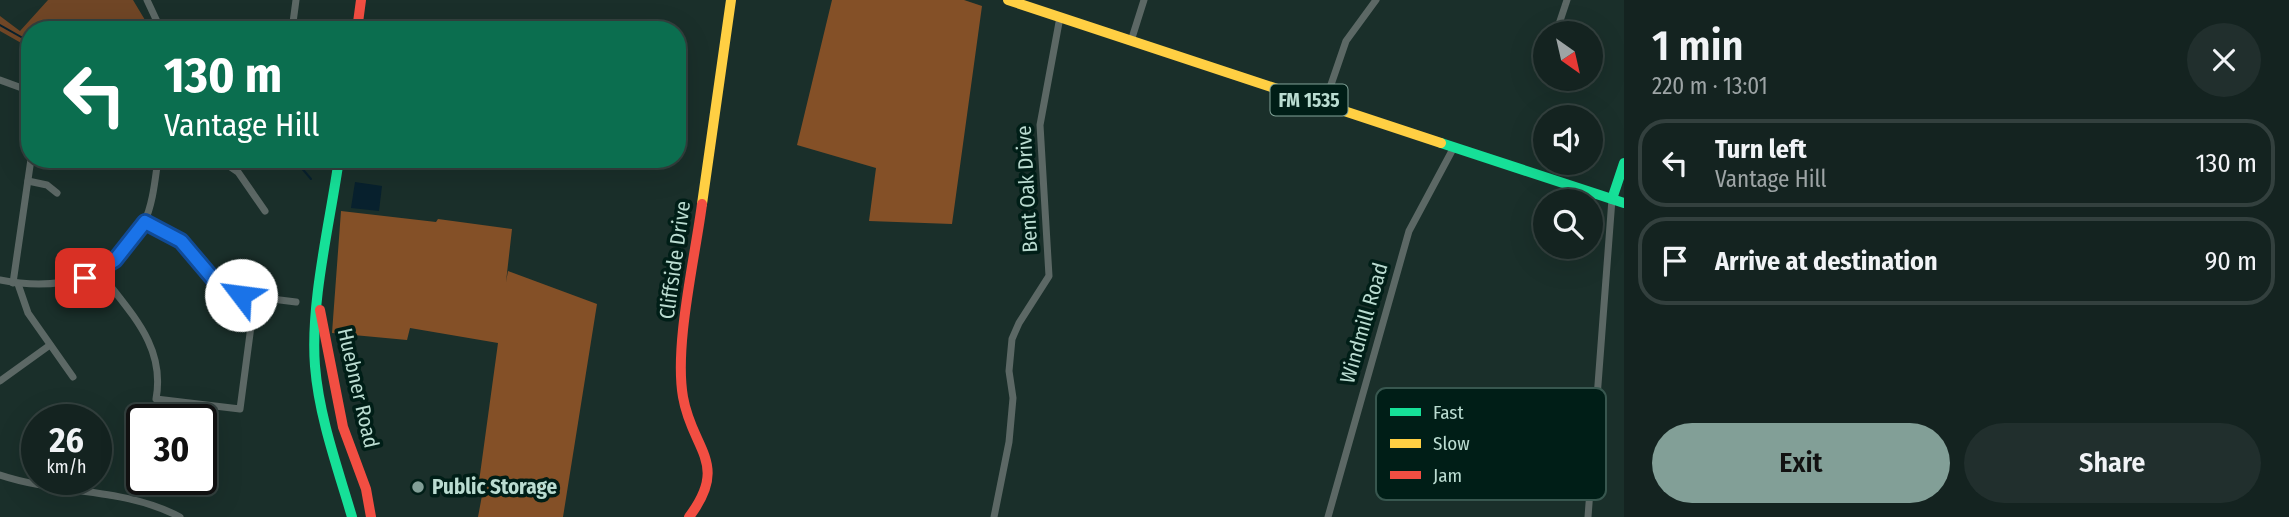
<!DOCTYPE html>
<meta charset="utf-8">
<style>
:root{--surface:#142320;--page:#212f2d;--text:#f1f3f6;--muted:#9da4a5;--line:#33403e;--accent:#829f97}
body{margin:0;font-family:"Fira Sans Condensed",sans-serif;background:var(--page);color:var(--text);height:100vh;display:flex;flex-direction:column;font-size:26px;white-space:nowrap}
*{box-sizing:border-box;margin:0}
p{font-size:23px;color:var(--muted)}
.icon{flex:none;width:38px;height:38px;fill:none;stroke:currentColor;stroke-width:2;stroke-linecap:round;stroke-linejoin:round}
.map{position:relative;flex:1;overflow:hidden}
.side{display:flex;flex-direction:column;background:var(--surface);width:665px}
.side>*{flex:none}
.banner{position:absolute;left:21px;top:21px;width:665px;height:147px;border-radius:28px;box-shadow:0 7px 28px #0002,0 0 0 2px var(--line);background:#0b6e4f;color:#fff;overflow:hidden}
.needle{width:46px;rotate:146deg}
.fabs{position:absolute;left:1533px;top:21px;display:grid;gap:14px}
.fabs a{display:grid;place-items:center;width:70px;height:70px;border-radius:50%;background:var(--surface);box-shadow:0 7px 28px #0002,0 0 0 2px var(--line);font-size:35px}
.speed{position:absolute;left:21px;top:404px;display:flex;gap:14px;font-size:35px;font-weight:700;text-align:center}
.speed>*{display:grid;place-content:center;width:91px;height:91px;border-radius:50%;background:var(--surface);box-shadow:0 7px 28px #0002,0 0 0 2px var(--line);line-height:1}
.speed small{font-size:18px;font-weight:400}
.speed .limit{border:4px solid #111;border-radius:10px;background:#fff;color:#111}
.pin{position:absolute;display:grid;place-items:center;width:60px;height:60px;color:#fff;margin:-30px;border-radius:14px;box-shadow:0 4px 10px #0006}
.me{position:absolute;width:77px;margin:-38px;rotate:300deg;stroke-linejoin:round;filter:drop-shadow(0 0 5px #0008)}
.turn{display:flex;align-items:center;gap:24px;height:147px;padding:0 28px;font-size:32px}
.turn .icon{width:91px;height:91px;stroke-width:2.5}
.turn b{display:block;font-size:49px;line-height:60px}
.round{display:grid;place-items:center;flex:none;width:74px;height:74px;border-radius:37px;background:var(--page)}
.summary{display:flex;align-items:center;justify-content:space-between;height:119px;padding:0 28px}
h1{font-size:42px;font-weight:600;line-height:52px}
.cta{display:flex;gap:14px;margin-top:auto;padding:14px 28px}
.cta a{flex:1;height:80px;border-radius:42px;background:var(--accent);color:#111;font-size:28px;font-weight:600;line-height:80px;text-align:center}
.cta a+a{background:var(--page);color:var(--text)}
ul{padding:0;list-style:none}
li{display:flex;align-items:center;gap:21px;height:88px;margin:0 14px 10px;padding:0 14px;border:4px solid var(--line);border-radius:28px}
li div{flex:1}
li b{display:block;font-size:26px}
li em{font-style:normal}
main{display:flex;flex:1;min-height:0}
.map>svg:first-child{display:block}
.green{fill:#704626}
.forest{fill:#845027}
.water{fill:#08212e}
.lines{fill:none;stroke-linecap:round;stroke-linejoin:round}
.stream{stroke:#08212e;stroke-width:2}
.street{stroke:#5c6865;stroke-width:7}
.fast{stroke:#16e098;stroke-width:10}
.slow{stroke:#ffcf43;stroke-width:10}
.jam{stroke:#f24e42;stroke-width:10}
.route-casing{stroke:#114b97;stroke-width:18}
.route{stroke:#1a73e8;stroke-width:12}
.poi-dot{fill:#829f97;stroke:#001e17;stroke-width:2.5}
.labels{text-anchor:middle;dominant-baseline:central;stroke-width:7;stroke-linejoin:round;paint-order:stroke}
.shield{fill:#001e17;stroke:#82a399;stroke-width:2}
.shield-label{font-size:19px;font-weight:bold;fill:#badcd1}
.street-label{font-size:21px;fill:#badcd1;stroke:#001e17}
.poi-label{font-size:21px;font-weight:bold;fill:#badcd1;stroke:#001e17;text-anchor:start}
.key{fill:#001e17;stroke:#38574f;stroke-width:2}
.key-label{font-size:19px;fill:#badcd1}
</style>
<main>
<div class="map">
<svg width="1624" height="517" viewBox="0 0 1624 517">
<rect width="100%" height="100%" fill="#1a2f2a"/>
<path class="green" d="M48,0H133L151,30H30V48L0,31V16L20,31Z"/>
<g class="forest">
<path d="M832,0H964L982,6L952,224L869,221L876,168L797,145Z"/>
<path d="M341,211L436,222L438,219L512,229L506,282L508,271L597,304L563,517H478L483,490L478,489L498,343L410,328L407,340L332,333Z"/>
</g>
<g class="water">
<path d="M355,182L382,186L379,211L351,208Z"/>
<path d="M368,417L377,443L368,447L358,420Z"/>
</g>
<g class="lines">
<g class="stream">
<path d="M0,25L30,42"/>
<path d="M294,159L311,179"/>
</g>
<g class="street">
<path d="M147,0L161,30"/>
<path d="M292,30L296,0"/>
<path d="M1556,33L1567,0"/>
<path d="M1131,41L1144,0"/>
<path d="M1545,67V65"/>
<path d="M0,80L30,91"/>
<path d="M1324,105L1346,41L1376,0"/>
<path d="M219,159L238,172L265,211"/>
<path d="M28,181L47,185L57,193"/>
<path d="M145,222L181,241L224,288L241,295L296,302"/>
<path d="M99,271C129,312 166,345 156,399L240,409L255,296"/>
<path d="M0,280C56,291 117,281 144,223C153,204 155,180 158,159"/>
<path d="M13,283L31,159"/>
<path d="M18,284L28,313L73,377"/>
<path d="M0,381L50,345"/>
<path d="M0,475C60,495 123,487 180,517"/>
<path d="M994,517L1009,442L1013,398L1009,371L1012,339L1019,323L1049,276L1040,125L1060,17"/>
<path d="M1328,517L1409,231L1454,147"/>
<path d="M1588,517L1612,199"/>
</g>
<g class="fast">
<path d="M1441,143L1624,203"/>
<path d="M339,159C330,223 310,303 315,366C319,417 338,469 352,517"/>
<path d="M1612,199L1624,163"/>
</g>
<g class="slow">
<path d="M1008,0L1441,143"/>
<path d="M702,204L731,0"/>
</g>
<g class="jam">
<path d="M357,30L361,0"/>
<path d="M320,310L343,427L366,489L371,517"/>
<path d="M689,517C730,463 692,450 683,397C674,346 695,258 702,204"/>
</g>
</g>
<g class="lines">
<defs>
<path id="route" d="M85,278L115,260L145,222L181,241L214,280L241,295"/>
</defs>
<use href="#route" class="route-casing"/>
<use href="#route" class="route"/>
</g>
<circle class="poi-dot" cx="418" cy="487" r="7"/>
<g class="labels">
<rect class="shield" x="1270.5" y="84.5" width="77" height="31" rx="5"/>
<g class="shield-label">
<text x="1309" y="100">FM 1535</text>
</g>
<g class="street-label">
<text transform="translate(1027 189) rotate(-93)">Bent Oak Drive</text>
<text transform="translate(675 260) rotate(-82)">Cliffside Drive</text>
<text transform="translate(1364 323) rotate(-74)">Windmill Road</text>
<text transform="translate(358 388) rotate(77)">Huebner Road</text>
</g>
<g class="poi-label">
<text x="432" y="487">Public Storage</text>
</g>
</g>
<rect x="1376" y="388" width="230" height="112" rx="10" class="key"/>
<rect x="1390" y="408" width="31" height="8" fill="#16e098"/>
<rect x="1390" y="439" width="31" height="9" fill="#ffcf43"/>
<rect x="1390" y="471" width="31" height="8" fill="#f24e42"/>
<g class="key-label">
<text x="1433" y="419">Fast</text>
<text x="1433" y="450">Slow</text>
<text x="1433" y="482">Jam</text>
</g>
</svg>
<div class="fabs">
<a><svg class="needle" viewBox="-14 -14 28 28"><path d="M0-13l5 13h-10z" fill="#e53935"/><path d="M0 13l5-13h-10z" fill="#9da4a5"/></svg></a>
<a><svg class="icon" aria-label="sound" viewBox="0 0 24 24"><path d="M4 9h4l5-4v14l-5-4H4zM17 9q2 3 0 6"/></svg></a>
<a><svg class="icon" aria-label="search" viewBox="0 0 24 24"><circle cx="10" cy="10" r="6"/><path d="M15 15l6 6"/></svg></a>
</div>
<div class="speed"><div>26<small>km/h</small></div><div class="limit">30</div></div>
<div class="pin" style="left:85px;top:278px;background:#d93025"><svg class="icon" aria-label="arrive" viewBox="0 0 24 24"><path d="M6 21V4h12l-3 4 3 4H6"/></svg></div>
<svg class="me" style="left:241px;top:295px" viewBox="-20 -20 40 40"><circle r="19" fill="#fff"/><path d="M0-13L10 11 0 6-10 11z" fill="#1a73e8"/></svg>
<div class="banner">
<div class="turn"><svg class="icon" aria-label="left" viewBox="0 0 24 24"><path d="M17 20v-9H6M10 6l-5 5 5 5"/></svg><div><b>130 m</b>Vantage Hill</div></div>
</div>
</div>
<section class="side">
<div class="summary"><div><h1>1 min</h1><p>220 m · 13:01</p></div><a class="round"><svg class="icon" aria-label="close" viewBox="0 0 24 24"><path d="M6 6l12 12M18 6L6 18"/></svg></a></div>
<ul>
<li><svg class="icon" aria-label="left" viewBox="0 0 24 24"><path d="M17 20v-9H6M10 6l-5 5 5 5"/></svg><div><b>Turn left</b><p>Vantage Hill</p></div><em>130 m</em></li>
<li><svg class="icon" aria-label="arrive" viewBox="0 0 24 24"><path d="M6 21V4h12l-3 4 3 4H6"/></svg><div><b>Arrive at destination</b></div><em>90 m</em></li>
</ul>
<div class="cta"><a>Exit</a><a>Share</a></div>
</section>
</main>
